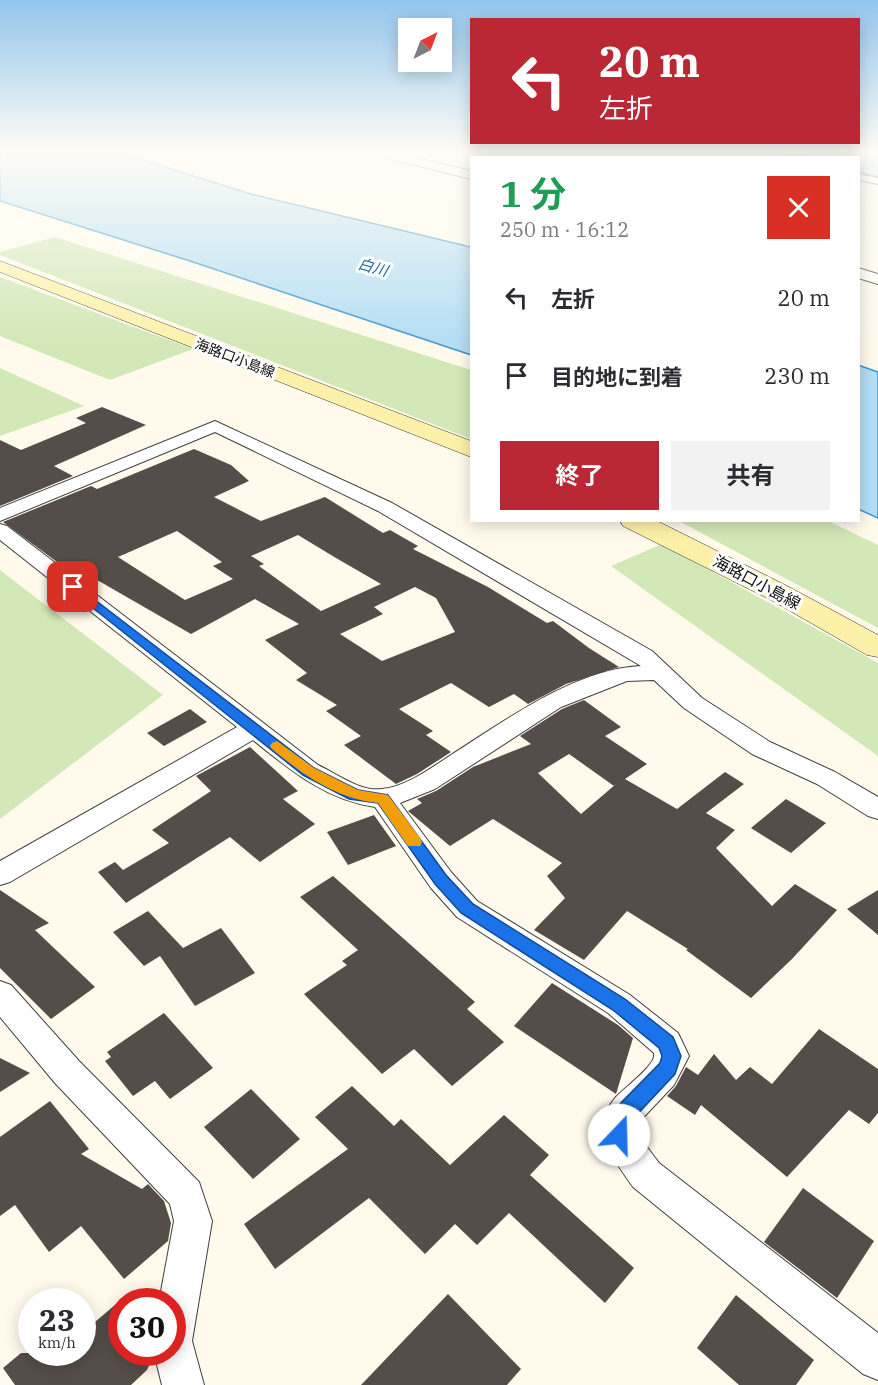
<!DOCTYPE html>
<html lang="ja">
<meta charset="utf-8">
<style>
:root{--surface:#fff;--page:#f2f2f3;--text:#2b2b33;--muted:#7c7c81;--accent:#b92834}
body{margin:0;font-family:"IBM Plex Serif","Noto Sans JP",serif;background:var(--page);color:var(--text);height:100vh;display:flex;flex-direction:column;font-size:22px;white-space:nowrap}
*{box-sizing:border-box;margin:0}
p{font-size:20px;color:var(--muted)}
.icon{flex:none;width:33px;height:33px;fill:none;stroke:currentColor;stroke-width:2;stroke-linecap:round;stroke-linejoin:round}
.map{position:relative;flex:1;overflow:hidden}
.drawer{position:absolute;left:470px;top:156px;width:390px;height:366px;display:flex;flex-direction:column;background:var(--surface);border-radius:0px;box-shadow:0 3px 15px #0003}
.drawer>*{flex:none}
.banner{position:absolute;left:470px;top:18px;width:390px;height:126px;border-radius:0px;box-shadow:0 3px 15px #0003;background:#b92834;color:#fff;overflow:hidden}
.needle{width:39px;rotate:42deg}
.controls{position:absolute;left:398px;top:18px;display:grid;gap:12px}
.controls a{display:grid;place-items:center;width:54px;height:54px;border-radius:0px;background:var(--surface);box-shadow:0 3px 15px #0003;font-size:30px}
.speed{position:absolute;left:18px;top:1288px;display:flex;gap:12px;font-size:30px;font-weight:700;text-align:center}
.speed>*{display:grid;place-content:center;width:78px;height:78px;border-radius:50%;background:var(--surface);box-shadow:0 3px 15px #0003;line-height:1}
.speed small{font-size:15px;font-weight:400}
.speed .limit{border:9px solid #d22;background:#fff;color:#111}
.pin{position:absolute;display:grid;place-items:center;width:51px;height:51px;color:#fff;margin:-26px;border-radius:12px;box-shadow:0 3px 9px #0006}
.me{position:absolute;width:66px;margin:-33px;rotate:21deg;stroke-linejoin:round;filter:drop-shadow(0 0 4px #0008)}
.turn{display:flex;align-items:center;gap:21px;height:126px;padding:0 30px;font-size:27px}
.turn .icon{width:78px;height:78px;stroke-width:2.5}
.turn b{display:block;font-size:42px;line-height:51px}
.round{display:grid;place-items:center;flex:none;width:63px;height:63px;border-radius:0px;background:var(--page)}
.overview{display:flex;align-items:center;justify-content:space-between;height:102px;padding:0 30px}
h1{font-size:36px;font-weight:700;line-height:45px;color:#1e9e55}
.cta{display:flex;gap:12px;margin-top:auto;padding:12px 30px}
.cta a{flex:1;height:69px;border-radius:0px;background:var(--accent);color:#fff;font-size:24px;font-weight:700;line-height:69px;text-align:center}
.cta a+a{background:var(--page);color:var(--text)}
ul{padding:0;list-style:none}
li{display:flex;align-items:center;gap:18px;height:78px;padding:0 30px}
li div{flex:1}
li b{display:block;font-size:22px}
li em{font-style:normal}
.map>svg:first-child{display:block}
.green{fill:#d2e8b7}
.water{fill:#b3def4;stroke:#3b96ca;stroke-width:1.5}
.building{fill:#554d49;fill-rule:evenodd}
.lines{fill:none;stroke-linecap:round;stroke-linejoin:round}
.minor-casing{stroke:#3f3f3f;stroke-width:2}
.tertiary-casing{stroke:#3f3f3f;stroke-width:2}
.secondary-casing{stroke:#2e2e2e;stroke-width:1}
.minor{fill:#fff;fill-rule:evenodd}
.tertiary{fill:#fff;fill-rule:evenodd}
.secondary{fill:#fdf1a9;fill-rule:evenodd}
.route{fill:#1a73e8;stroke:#114b97;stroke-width:1.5}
.slow{fill:#f59e0b}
.labels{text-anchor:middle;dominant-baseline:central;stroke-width:6;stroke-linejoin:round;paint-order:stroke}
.far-street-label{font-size:14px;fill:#0c0c0c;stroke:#fff}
.far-water-label{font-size:15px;font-style:italic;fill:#19679b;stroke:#fff}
.street-label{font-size:16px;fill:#0c0c0c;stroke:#fff}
</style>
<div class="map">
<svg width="878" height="1385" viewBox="0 0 878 1385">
<rect width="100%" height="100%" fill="#fffaec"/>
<g class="green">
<path d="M55,237L471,370V439L0,255V252Z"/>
<path d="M0,277L193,349L110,380L0,336Z"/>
<path d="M0,368L84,406L0,436Z"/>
<path d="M679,521H828L878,545V628Z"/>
<path d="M662,544L878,663V756L611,566Z"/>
<path d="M0,570L163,695L0,819Z"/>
</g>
<g class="water">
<path d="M0,151H114L251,194L471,247V355L190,261L0,201Z"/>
<path d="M782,151H878V177L858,172V158L804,157Z"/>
<path d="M858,365L878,372V518L858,509Z"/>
</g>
<g class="building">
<path d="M102,407L146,425L54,466L73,476L0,506V440L21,450L86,423L76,418Z"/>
<path d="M194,449L231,465L249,481L214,497L261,521L325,497L383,533L390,530L418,546L413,549L488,587L547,623L553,621L589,648L619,667L566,684L528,704L514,694L489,707L451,683L399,709L433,731L426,735L451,752L417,774L396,784L344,745L361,736L326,711L337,705L296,680L307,673L265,640L299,624L255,599L191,634L85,573L78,577L72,573L3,522L91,486L97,489ZM177,531L222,562L213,566L233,579L185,600L118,557ZM298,535L336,558L381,584L321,611L259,566L264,564L251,556ZM415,587L436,598L455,632L382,661L340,634L383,614L374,607Z"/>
<path d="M584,700L621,727L605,736L647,764L625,779L677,809L725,772L744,784L706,813L735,830L716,848L772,906L795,884L837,910L792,959L751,998L686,950L688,949L627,911L584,960L534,930L565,898L547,876L562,863L493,819L450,846L408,811L422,803L417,799L436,791L473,767L531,744L520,736L562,709ZM569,754L614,786L616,784L581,814L538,773Z"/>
<path d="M190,709L207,722L164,746L147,733Z"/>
<path d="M250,747L298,791L283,799L315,824L260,862L230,837L126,903L98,872L115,862L123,870L169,843L152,830L211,791L196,776Z"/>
<path d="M786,799L826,823L791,853L751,828Z"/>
<path d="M374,815L396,846L348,865L327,832Z"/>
<path d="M333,876L475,1002L467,1009L504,1042L452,1086L414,1049L382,1074L304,994L347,965L342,961L358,950L300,897Z"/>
<path d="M0,890L49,923L35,930L95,987L51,1019L0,968Z"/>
<path d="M878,890V935L847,909Z"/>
<path d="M148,911L183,948L221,928L255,973L195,1006L160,956L144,966L113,932Z"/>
<path d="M552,983L618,1025L633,1038L616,1094L514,1026Z"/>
<path d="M164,1013L213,1068L170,1099L155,1081L133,1096L105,1061L111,1057L107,1052Z"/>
<path d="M819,1029L878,1069V1113L869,1124L849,1110L787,1177L701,1105L695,1115L667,1096L676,1086L686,1067L698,1075L714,1054L736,1080L750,1067L772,1084Z"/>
<path d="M0,1058L30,1073L0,1092Z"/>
<path d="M352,1086L394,1126L401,1119L450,1165L504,1115L549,1155L530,1175L634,1268L605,1303L509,1213L477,1245L455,1224L425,1254L369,1198L275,1269L244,1224L348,1149L315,1117Z"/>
<path d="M251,1089L300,1139L253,1179L204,1127Z"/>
<path d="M50,1101L89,1149L81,1154L142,1189L148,1184L164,1201L171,1223L168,1241L124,1279L81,1226L49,1252L15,1205L0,1216V1137Z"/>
<path d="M803,1188L874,1241L837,1298L764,1242Z"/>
<path d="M448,1294L521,1369L507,1385H361Z"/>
<path d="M736,1295L814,1360L796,1385H739L697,1348Z"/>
<path d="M122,1299V1353H152L153,1357L147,1370L131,1385H15L3,1368L21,1353H82V1333Z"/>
</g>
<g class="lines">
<defs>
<g id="minor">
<path d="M759,151H774L791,158H774Z"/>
<path d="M858,174L878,178V184L858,180Z"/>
<path d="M215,421L392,503L652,651L702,698L770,742L835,772L878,797V819L868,816L817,784L752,754L684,708L654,680L627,681L561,707L435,789L400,803L451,872L477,901L630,995L678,1033L689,1056L674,1085L639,1122L641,1139L659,1163L878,1333V1380L863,1374L633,1187C614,1160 589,1127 616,1097C626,1087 637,1079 647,1068C651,1063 655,1059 654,1053L608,1013L457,917L431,888L375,807C326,800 290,770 253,740L10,882L0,885V861L237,727L0,540V524L7,526L318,765C337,774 360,792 382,789C406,787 431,768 451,755C506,720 575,669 641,666L378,511L215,432L0,521V508Z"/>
<path d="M0,981L11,985L79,1061L199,1182L212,1221L192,1341L204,1385H162L154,1353H172V1302H159L174,1221L170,1204L55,1083L0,1017Z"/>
</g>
<g id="tertiary">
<path d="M368,151H389L471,171V179L370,154Z"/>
<path d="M858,268L878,274V284L858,278Z"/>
</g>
<g id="secondary">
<path d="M0,261L471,441V457L0,272Z"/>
<path d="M620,520H655L791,588L878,635V657L867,655L771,600L623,526Z"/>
</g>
</defs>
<use href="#minor" class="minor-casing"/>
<use href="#tertiary" class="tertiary-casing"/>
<use href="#secondary" class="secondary-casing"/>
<use href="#minor" class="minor"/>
<use href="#tertiary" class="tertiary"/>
<use href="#secondary" class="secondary"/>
</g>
<linearGradient id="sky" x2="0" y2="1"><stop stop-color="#93c5ed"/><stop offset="0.44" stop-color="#fffdf6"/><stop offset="1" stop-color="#fffdf6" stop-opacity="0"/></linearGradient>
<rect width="878" height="345" fill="url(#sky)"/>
<path class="route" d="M73,583L314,768L358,790L388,795L446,875L473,904L625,999L673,1037L681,1056L675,1074L632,1120L626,1141L619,1144L612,1141C607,1131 611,1119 615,1109L660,1063L662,1056L659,1048L613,1010L461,913L435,884L378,803L349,799L303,775L69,589V584Z"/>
<path class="slow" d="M277,741L314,768L358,790L388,795L420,838L422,842L420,846H408L378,803C335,798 305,776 272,749L270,746L272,743Z"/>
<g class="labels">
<g class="far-street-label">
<text transform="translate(235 358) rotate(21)">海路口小島線</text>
</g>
<g class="far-water-label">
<text transform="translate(373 267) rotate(16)">白川</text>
</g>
<g class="street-label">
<text transform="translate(757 582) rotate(28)">海路口小島線</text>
</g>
</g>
</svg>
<div class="controls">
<a><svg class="needle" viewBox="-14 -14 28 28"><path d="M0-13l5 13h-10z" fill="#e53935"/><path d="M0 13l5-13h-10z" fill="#7c7c81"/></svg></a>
</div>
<div class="speed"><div>23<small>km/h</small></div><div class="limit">30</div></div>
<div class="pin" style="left:73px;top:587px;background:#d93025"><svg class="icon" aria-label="arrive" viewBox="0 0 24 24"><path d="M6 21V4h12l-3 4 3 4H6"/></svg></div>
<svg class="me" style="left:619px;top:1135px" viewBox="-20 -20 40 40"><circle r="19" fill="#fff"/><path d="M0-13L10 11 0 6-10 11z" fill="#1a73e8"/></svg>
<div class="banner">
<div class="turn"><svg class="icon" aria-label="left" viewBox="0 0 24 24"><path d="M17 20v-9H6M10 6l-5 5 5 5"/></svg><div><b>20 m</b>左折</div></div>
</div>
<section class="drawer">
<div class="overview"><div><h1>1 分</h1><p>250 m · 16:12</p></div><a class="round" style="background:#d93025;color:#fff"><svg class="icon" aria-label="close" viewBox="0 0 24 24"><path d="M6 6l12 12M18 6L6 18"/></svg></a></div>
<ul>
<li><svg class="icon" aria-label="left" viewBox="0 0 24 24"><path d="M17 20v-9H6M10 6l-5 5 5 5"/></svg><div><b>左折</b></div><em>20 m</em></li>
<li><svg class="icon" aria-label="arrive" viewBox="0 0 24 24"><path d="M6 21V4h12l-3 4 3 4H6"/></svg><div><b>目的地に到着</b></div><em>230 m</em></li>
</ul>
<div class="cta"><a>終了</a><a>共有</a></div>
</section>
</div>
